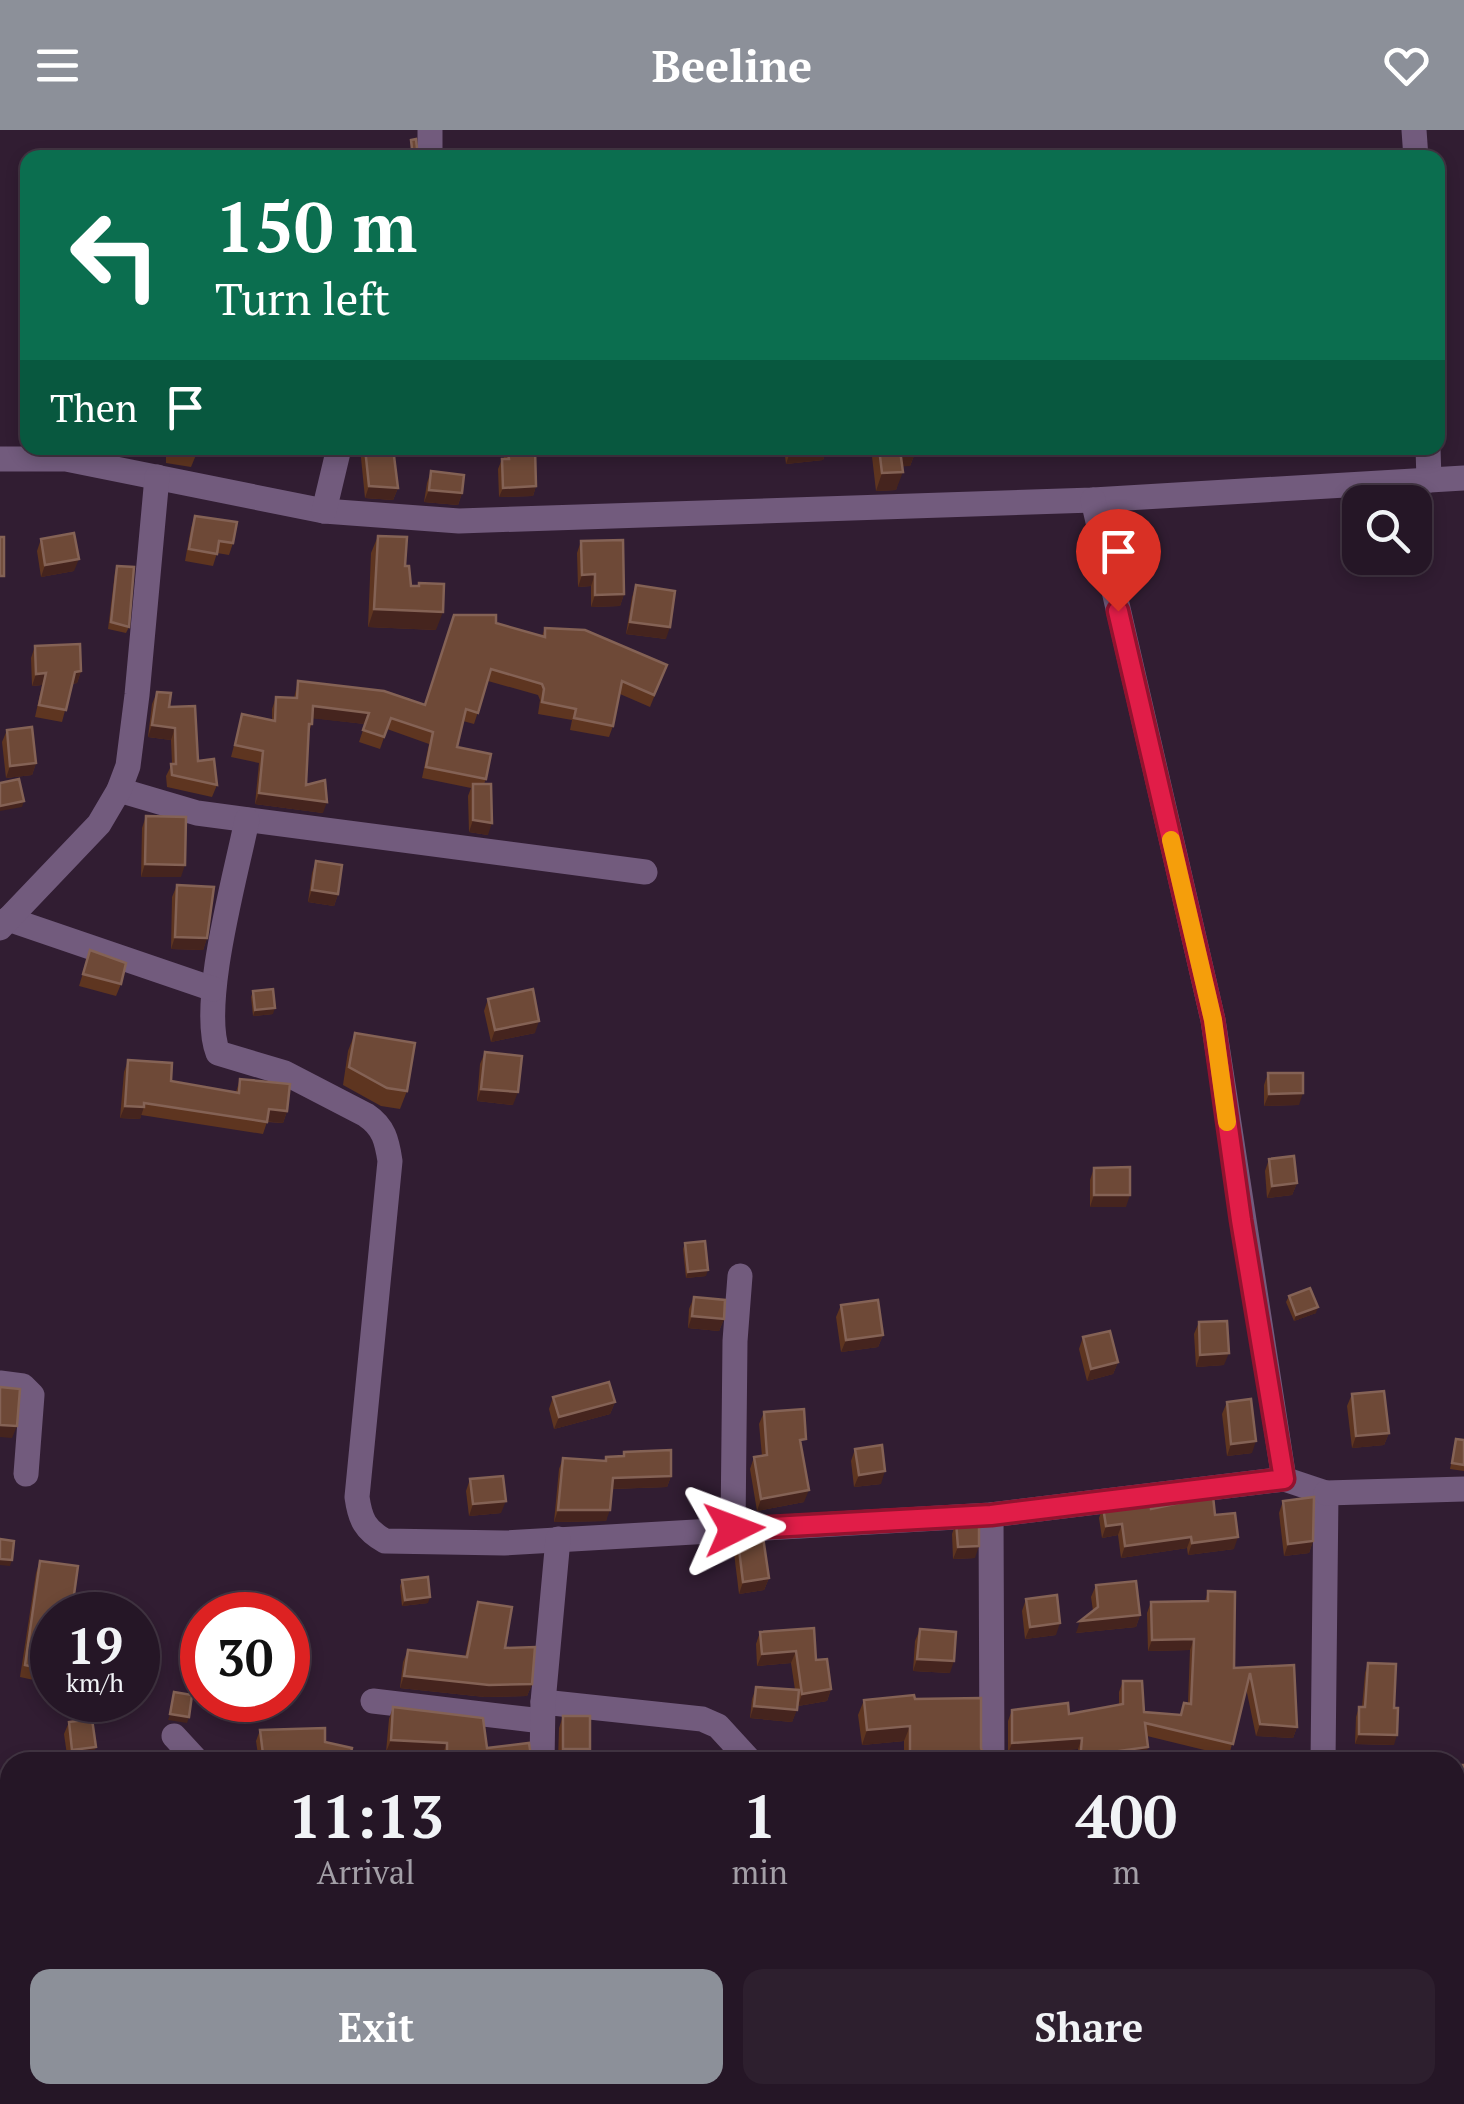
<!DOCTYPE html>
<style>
:root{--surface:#251626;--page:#2d1f2e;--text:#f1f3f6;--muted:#a39fa7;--line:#423543;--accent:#8c9099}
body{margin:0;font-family:"PT Serif",serif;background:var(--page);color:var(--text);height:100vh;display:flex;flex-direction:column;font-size:38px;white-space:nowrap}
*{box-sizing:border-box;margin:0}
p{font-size:32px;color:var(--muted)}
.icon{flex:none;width:55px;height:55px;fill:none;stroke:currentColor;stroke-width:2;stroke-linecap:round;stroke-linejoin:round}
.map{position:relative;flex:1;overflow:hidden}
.sheet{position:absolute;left:0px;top:1622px;width:1465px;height:352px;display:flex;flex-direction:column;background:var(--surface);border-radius:30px 30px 0 0;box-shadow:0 5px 15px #0003,0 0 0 2px var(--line)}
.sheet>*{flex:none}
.guide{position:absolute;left:20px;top:20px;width:1425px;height:305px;border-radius:20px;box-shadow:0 5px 15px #0003,0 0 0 2px var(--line);background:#0b6e4f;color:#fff;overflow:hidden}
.controls{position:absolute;left:1342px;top:355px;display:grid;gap:20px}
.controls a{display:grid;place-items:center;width:90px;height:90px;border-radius:20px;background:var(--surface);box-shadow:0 5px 15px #0003,0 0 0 2px var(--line);font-size:50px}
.speed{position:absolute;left:30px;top:1462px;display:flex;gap:20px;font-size:50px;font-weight:700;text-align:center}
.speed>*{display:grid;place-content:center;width:130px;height:130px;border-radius:50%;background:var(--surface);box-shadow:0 5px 15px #0003,0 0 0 2px var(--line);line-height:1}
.speed small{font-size:25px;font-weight:400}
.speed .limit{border:15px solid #d22;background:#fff;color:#111}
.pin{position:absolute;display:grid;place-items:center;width:85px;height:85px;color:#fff;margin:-102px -42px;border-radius:50% 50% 50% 0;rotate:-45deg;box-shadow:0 0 10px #0007}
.pin .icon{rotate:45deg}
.me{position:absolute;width:110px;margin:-55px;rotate:87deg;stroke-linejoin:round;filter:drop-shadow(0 0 8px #0008)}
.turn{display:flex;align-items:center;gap:35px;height:210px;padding:0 30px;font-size:45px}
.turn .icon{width:130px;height:130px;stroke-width:2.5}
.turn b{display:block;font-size:70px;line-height:85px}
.then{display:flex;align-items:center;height:95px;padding:0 30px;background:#0003;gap:20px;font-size:38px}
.eta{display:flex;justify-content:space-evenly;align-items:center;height:170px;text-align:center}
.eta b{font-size:60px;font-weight:700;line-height:70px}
.cta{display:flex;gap:20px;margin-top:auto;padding:20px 30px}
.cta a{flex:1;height:115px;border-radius:20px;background:var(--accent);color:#fff;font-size:40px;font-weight:700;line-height:115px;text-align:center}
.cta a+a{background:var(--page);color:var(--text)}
header{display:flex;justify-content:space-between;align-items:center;height:130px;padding:0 30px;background:var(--accent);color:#fff;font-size:45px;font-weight:700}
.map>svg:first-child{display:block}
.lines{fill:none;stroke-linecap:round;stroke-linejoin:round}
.street{stroke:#725b7d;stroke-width:25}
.wall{fill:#5e3520}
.shaded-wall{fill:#45241e}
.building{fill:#6e4937;stroke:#846255;stroke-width:2.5}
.route-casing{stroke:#92132f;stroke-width:25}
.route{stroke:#e11d48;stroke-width:18}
.slow{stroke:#f59e0b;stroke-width:18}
</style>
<header><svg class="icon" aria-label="menu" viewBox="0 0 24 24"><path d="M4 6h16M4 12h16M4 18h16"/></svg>Beeline<svg class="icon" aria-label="heart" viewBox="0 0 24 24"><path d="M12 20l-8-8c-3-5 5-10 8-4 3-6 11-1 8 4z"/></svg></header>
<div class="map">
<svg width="1464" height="1974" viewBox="0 0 1464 1974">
<rect width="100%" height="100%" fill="#311d32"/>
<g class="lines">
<g class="street">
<path d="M430,0V28"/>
<path d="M1414,0L1416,28"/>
<path d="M1428,318L1429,350"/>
<path d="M0,329H66L324,381L459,391L1093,370L1464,348"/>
<path d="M1093,370L1213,890L1284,1349L1326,1363L1323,1632"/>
<path d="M324,381L339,318"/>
<path d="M119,660L197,683L645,742"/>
<path d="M247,690C236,745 199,875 218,923L285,943L366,985C384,997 387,1011 390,1031L357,1367C360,1389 365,1400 385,1411L504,1413L991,1385L1284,1349"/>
<path d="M8,789L213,859"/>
<path d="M0,798L99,694L119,660L128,636L137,565L157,347"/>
<path d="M0,1253L23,1256L32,1265L26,1344"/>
<path d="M1326,1363L1464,1359"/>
<path d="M991,1385L992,1632"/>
<path d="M733,1399L735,1211L740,1146"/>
<path d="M373,1571L542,1591"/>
<path d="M543,1572L702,1589L718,1596L751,1632"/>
<path d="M174,1606L198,1632"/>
<path d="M542,1632L543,1572L558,1409"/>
<path d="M1455,1696L1464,1695"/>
<path d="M955,1974L957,1965"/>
<path d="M1287,1974L1289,1965"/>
</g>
</g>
<g class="wall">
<path d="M96,318H131L128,325Z"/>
<path d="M166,318H196V325L191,337L166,333Z"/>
<path d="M360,318H393L398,358L393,370L365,368Z"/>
<path d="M503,318H535L536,356L533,366L499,367L498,339L502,329H504Z"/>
<path d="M784,318H827L823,330L786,334Z"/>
<path d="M871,318H917L910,336H902L896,360L876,361Z"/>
<path d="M431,341L462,363L458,375L424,372L427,353Z"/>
<path d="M195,386L233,413L229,425L217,423L213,436L185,431L191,398Z"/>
<path d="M378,406L405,436L411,456L436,500L368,497L371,423Z"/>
<path d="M41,409L74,441L41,447L37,421Z"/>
<path d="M581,411L624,464L620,476L591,477V456L578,457L577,423Z"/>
<path d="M117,436L129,497L126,503L108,499L115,442Z"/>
<path d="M636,455L666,509L626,504L632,467Z"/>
<path d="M496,493L542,506L545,498L667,535L650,577L620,564L613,596L609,607L570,600L572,590L538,584L540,570L538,565L488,551L474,594L463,591L457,617L486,649L484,654L488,705L469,702L468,666L471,658L422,648L429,614L387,599L380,619L359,612L365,594L313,588L309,603L306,655L323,683L255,674L259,633L231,627L242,584L272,590V579L276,567L294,568L298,551L425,575Z"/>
<path d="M35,516L81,541L77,553L72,554L62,592L35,587L42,555L32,556L31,528Z"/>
<path d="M157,562L169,577L198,631L217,655L212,667L167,657L166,646L172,634L171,610L148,607L152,574Z"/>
<path d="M7,600L36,633L32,645L6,648L2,612Z"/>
<path d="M146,686L181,747H141L142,698Z"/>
<path d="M316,731L338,764L334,776L308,772L312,743Z"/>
<path d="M177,755L207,808L203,820L171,819L172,767Z"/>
<path d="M90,820L121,854L116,866L79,856Z"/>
<path d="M253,861L273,884L253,886L251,867Z"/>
<path d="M488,869L535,903L491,912L484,881Z"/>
<path d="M355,903L407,961L400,979L381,976L343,955L348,921Z"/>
<path d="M485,922L513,975L477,971L480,934Z"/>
<path d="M128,930L171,951L236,962L240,949L287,981L283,993L267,992L263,1004L141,985L140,989L120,988L124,942Z"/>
<path d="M1268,943L1299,975L1264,976V955Z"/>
<path d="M1269,1029L1297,1053L1292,1065L1267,1068L1265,1041Z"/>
<path d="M1094,1038L1126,1077H1090V1050Z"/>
<path d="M685,1113L706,1146L686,1148L683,1119Z"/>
<path d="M1289,1166L1316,1183L1294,1191L1286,1172Z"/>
<path d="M694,1167L724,1189L719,1201L688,1198L689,1179Z"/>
<path d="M841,1175L883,1205L878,1217L841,1222L836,1187Z"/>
<path d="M1199,1192L1224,1235L1196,1237L1194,1204Z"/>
<path d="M1083,1207L1118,1232L1113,1244L1087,1251L1079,1219Z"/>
<path d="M1352,1264L1389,1303L1384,1315L1352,1318L1347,1276Z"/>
<path d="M553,1267L615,1272L610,1284L554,1299L549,1279Z"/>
<path d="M1227,1272L1252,1323L1227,1326L1222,1284Z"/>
<path d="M764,1282L802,1321L804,1372L757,1381L750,1339L754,1327L762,1326L759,1294Z"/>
<path d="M1456,1309L1464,1310V1341L1450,1339Z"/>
<path d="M855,1319L881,1354L854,1357L851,1331Z"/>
<path d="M624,1322L671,1346L667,1357L612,1359L606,1391L554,1392L559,1339L563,1328L604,1331L606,1327L623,1326Z"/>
<path d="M470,1349L501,1383L469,1386L466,1361Z"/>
<path d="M1283,1371L1313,1411L1309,1423L1284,1426L1279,1383Z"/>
<path d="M1103,1377L1215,1385L1234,1419L1188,1425L1187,1418L1121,1428L1118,1405L1102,1408L1099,1388Z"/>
<path d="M956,1392L975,1428L953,1429L952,1404Z"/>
<path d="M738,1411L769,1448L764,1460L739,1464L734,1423Z"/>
<path d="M40,1431L72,1479L70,1485H52V1554L20,1547L36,1443Z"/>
<path d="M402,1450L428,1473L402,1476L400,1456Z"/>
<path d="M1096,1455L1140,1485L1136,1497L1076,1503L1093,1481L1091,1467Z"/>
<path d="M1208,1461L1234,1538L1294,1535L1297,1597L1293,1608L1256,1606L1246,1558L1229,1626L1147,1606L1148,1617L1144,1628L1112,1632H1077L1078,1619L1008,1624V1591L1012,1580L1069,1584L1119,1575V1562L1123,1551L1144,1582L1180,1585L1184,1573H1188L1190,1520L1148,1521L1147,1483L1151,1472L1205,1471Z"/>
<path d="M1026,1469L1056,1505L1025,1509L1022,1481Z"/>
<path d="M478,1472L505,1518L532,1554L527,1566L485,1567L400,1558L403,1532L408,1520L465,1527L474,1484Z"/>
<path d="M920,1499L950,1543L913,1541L915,1511Z"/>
<path d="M760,1502L816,1530L831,1559L827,1571L798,1576L792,1592L750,1588L752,1569L756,1557L795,1560L791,1533L757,1536L756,1514Z"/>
<path d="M1368,1533L1394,1578V1615L1355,1614L1356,1587L1359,1577H1362L1365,1543Z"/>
<path d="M864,1570L981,1618L984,1626L992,1632H904V1611L862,1615L858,1585Z"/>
<path d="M393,1577L487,1618L532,1632H443L442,1625L386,1622L389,1589Z"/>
<path d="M563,1586L590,1619L585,1631H558L559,1598Z"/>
<path d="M69,1592L92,1629L68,1632L64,1604Z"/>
<path d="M260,1600L325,1612L349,1632H259L256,1611Z"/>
<path d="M1460,1635H1464V1680H1455V1647Z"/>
</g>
<g class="shaded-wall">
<path d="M827,318L823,330L786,334L790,322Z"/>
<path d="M917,318L910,336L894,337L900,320Z"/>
<path d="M903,342L896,360L876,361L882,343Z"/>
<path d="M369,356L398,358L393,370L365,368Z"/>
<path d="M536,356L533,366L499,367L503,358Z"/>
<path d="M429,360L462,363L458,375L424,372Z"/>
<path d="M79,429L74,441L41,447L45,435Z"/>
<path d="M595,444L591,456L578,457L582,445Z"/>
<path d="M624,464L620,476L591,477L595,465Z"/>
<path d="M374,479L443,482L436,500L368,497Z"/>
<path d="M630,492L670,497L666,509L626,504Z"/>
<path d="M81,541L77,553L70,554L75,542Z"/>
<path d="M46,543L42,555L32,556L36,544Z"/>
<path d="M313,576L369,583L365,594L309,588Z"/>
<path d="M152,595L175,598L171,610L148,607Z"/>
<path d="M36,633L32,645L6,648L10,636Z"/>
<path d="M259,663L327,672L323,683L255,674Z"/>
<path d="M24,671L22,677L0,681V676Z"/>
<path d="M473,690L492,693L488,705L469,702Z"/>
<path d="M145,734L185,735L181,747H141Z"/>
<path d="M312,760L338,764L334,776L308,772Z"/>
<path d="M175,807L207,808L203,820L171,819Z"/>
<path d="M275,878L273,884L253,886L255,880Z"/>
<path d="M539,891L535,903L491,912L495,900Z"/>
<path d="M481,959L518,962L513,975L477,971Z"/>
<path d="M1303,963L1299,975L1264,976L1269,964Z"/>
<path d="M125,976L144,977L140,989L120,988Z"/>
<path d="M269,979L287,981L283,993L264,991Z"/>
<path d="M1297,1053L1292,1065L1267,1068L1272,1056Z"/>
<path d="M1094,1065H1130L1126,1077H1090Z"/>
<path d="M708,1140L706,1146L686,1148L688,1142Z"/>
<path d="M1318,1177L1316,1183L1294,1191L1296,1185Z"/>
<path d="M692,1186L724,1189L719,1201L688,1198Z"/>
<path d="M883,1205L878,1217L841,1222L846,1210Z"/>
<path d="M1229,1223L1224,1235L1196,1237L1200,1225Z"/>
<path d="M1118,1232L1113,1244L1087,1251L1091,1239Z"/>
<path d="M615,1272L610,1284L554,1299L559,1287Z"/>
<path d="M0,1295L17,1296L12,1308L0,1307Z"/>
<path d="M1389,1303L1384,1315L1352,1318L1356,1306Z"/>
<path d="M1256,1311L1252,1323L1227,1326L1231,1314Z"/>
<path d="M885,1341L881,1354L854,1357L859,1345Z"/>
<path d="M671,1346L667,1357L609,1359L613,1348Z"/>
<path d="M809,1360L804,1372L757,1381L761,1369Z"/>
<path d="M506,1371L501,1383L469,1386L473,1374Z"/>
<path d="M558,1380H610L606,1391L554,1392Z"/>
<path d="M1122,1394L1118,1405L1102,1408L1106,1396Z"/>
<path d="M1191,1407L1187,1418L1121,1428L1125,1416Z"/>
<path d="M1238,1407L1234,1419L1188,1425L1192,1413Z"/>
<path d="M1313,1411L1309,1423L1284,1426L1288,1414Z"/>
<path d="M979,1416L975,1428L953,1429L958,1417Z"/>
<path d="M0,1429L12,1430L10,1436L0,1435Z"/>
<path d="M769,1448L764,1460L739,1464L743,1452Z"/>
<path d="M430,1467L428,1473L402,1476L405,1470Z"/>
<path d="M64,1478L72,1479L70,1485H61Z"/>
<path d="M1140,1485L1136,1497L1076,1503L1080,1491Z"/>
<path d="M1060,1493L1056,1505L1025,1509L1030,1497Z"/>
<path d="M1194,1509L1190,1520L1148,1521L1152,1510Z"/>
<path d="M796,1521L791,1533L757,1536L762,1524Z"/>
<path d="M917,1529L954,1531L950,1543L913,1541Z"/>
<path d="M404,1546L532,1554L527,1566L485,1567L400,1558Z"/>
<path d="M831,1559L827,1571L798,1576L802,1564Z"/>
<path d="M754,1576L797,1580L792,1592L750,1588Z"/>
<path d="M170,1584L189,1587L187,1593L168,1590Z"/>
<path d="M1260,1594L1297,1597L1293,1608L1256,1606Z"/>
<path d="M910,1596L904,1611L862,1615L867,1600Z"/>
<path d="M1359,1604L1397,1605L1394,1615L1355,1614Z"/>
<path d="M1082,1608L1078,1619L1008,1624L1012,1613Z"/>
<path d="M391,1610L447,1613L442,1625L386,1622Z"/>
<path d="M96,1617L92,1629L68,1632L72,1620Z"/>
<path d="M1148,1617L1144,1628L1100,1632L1104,1623Z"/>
<path d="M563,1619H590L585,1631H558Z"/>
<path d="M1459,1668H1464V1680H1455Z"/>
<path d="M866,1965H906L904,1970Z"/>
</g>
<g class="building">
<path d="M416,9L418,28H413L411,10Z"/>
<path d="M399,20L400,28H370V26Z"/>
<path d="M170,318H196V325L170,321Z"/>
<path d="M365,318H393L398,358L369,356Z"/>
<path d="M507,318H535L536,356L503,358L502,329H509Z"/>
<path d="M790,318H827L790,322Z"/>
<path d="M879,318H917L900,320L903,342L882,343Z"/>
<path d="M431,341L464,345L462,363L429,360Z"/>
<path d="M195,386L237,392L233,413L219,411L217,424L189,419Z"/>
<path d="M74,403L79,429L45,435L41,409Z"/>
<path d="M378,406L407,407L405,436H409L411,456H419V453L444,454L443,482L374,479Z"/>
<rect x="0" y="407" width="4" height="39"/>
<path d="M623,410L624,464L595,465V444L582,445L581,411Z"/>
<path d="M117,436L134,437L129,497L111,492Z"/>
<path d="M636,455L675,461L670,497L630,492Z"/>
<path d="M454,485H496V493L545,507V498L585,500L667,535L654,565L622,551L613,596L574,588L576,579L542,572L544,559L542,554L491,539L478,583L466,579L457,617L491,624L486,649L426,637L433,602L391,588L384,607L363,600L369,583L313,576L312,594H309L306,655L325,650L327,672L259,663L263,621L235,615L242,584L275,591L276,567L297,568L298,551L384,561L425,575Z"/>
<path d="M80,514L81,541L75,542L66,580L39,575L46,543L36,544L35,516Z"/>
<path d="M157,562L171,563L169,577L195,576L198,631L214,629L217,655L172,645L171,634H176L175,598L152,595Z"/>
<path d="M32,597L36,633L10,636L7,600Z"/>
<path d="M19,649L24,671L0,676V653Z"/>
<path d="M473,654H491L492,693L473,690Z"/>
<path d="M146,686L186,687L185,735L145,734Z"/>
<path d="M316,731L342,735L338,764L312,760Z"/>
<path d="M177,755L214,757L207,808L175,807Z"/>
<path d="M90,820L126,833L121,854L83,844Z"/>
<path d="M273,859L275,878L255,880L253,861Z"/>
<path d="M533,859L539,891L495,900L488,869Z"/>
<path d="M355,903L415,913L407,961L387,958L349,937Z"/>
<path d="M485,922L522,926L518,962L481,959Z"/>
<path d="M128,930L172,933L171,951L239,963L240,949L290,954L287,981L269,979L267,992L144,973V977L125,976Z"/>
<path d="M1268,943H1303V963L1269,964Z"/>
<path d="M1294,1026L1297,1053L1272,1056L1269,1029Z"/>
<path d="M1130,1037V1065H1094V1038Z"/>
<path d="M705,1111L708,1140L688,1142L685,1113Z"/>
<path d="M1310,1158L1318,1177L1296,1185L1289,1166Z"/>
<path d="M694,1167L725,1170L724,1189L692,1186Z"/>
<path d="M878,1170L883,1205L846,1210L841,1175Z"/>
<path d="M1227,1191L1229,1223L1200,1225L1199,1192Z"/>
<path d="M1110,1201L1118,1232L1091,1239L1083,1207Z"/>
<path d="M609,1252L615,1272L559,1287L553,1267Z"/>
<path d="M0,1257L20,1259L17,1296L0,1295Z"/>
<path d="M1384,1261L1389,1303L1356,1306L1352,1264Z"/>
<path d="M1251,1269L1256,1311L1231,1314L1227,1272Z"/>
<path d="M804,1279L806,1309L800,1310L809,1360L761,1369L754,1327L767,1325L764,1282Z"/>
<path d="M1456,1309L1464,1310V1335L1452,1333Z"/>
<path d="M882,1315L885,1341L859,1345L855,1319Z"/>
<path d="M671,1320V1346L613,1348L610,1380H558L563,1328L606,1331V1327L624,1326V1322Z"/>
<path d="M503,1346L506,1371L473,1374L470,1349Z"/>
<path d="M1213,1366L1215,1385L1235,1383L1238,1407L1192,1413L1191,1407L1125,1416L1122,1394L1106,1396L1103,1377L1150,1371L1151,1379Z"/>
<path d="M1314,1367L1313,1411L1288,1414L1283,1371Z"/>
<path d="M979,1390V1416L958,1417L956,1392Z"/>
<path d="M763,1407L769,1448L743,1452L738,1411Z"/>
<path d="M0,1409L14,1411L12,1430L0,1429Z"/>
<path d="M40,1431L78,1436L72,1479L64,1478L63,1485H52V1541L25,1535Z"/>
<path d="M428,1447L430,1467L405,1470L402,1450Z"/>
<path d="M1136,1451L1140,1485L1080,1491L1098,1477L1096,1455Z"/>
<path d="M1208,1461L1235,1462L1234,1538L1294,1535L1297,1597L1260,1594L1250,1543L1233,1614L1145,1593L1148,1617L1104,1623L1103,1632H1080L1082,1608L1012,1613V1580L1068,1573L1069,1584L1123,1574V1551H1142L1144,1582L1181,1585L1184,1573L1191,1574L1194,1509L1152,1510L1151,1472L1208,1471Z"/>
<path d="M1057,1465L1060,1493L1030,1497L1026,1469Z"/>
<path d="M478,1472L512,1477L505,1518L535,1517L532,1554L489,1555L404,1546L408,1520L467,1527Z"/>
<path d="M814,1498L816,1530L827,1529L831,1559L802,1564L796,1521L762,1524L760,1502Z"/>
<path d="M920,1499L956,1502L954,1531L917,1529Z"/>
<path d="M1368,1533L1396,1534L1394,1578H1398L1397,1605L1359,1604V1577H1365Z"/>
<path d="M756,1557L799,1560L797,1580L754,1576Z"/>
<path d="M174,1562L192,1565L189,1587L170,1584Z"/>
<path d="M914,1565L915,1569L981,1568V1618L984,1626L992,1632H910V1596L867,1600L864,1570Z"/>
<path d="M393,1577L483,1588L487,1618L529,1613L532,1632H447V1613L391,1610Z"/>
<rect x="563" y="1586" width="27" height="33"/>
<path d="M92,1589L96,1617L72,1620L69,1592Z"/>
<path d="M325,1598V1612L352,1618L349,1632H264L260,1600Z"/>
<path d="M1460,1635H1464V1668H1459Z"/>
</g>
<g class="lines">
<defs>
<path id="route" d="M734,1399L991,1385L1284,1349L1241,1090L1213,890L1118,481"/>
</defs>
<use href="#route" class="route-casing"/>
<use href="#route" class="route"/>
<path class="slow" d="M1171,710L1213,890L1227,992"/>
</g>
</svg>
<div class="controls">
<a><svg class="icon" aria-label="search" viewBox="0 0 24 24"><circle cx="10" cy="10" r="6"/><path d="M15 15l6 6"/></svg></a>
</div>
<div class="speed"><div>19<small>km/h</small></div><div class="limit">30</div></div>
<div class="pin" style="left:1118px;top:481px;background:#d93025"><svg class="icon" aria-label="arrive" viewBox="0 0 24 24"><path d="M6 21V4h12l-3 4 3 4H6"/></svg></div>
<svg class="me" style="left:734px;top:1399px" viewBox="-20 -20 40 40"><path d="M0-17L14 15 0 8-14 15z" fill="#e11d48" stroke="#fff" stroke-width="4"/></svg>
<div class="guide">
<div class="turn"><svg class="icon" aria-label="left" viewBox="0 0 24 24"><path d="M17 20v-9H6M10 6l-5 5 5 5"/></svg><div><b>150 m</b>Turn left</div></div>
<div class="then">Then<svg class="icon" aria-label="arrive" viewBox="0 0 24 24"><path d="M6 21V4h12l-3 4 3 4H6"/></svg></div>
</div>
<section class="sheet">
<div class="eta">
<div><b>11:13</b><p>Arrival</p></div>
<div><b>1</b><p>min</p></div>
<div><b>400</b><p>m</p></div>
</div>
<div class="cta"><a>Exit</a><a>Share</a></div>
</section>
</div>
